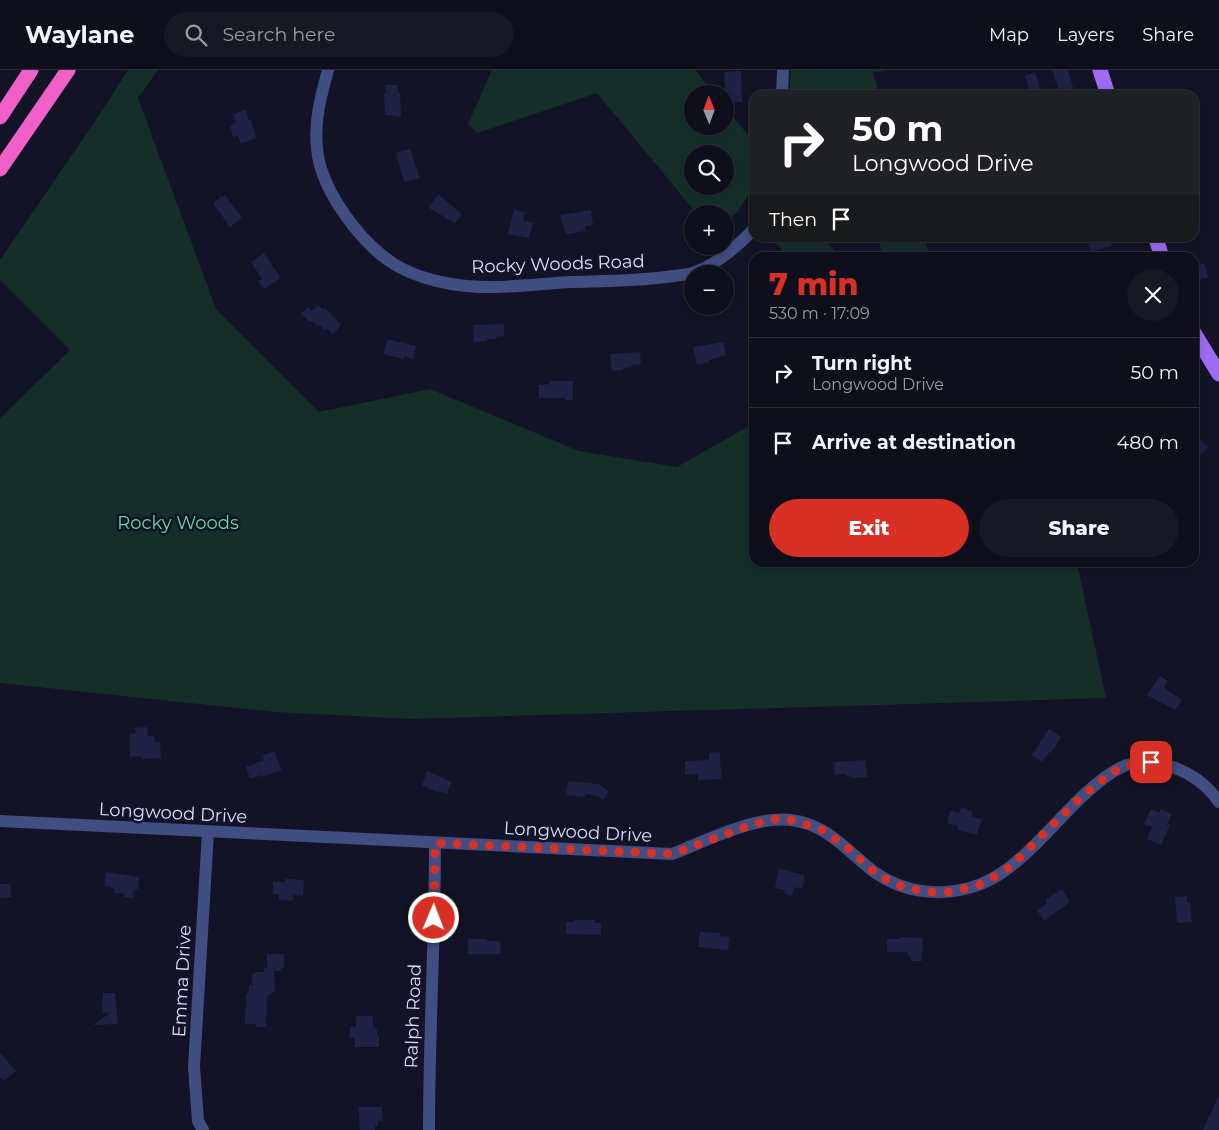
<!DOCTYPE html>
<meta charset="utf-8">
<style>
:root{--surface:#0e0e1c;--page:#171725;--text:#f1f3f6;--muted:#9b9ca3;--line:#2e2e3b;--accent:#d93025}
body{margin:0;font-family:Montserrat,sans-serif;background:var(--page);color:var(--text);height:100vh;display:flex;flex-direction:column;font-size:19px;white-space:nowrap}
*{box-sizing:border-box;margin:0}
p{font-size:16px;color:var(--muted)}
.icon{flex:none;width:28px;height:28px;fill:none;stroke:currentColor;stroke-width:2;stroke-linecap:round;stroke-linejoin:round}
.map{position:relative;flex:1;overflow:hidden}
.details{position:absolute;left:749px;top:182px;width:450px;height:315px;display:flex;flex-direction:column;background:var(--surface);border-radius:15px;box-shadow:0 2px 8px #0003,0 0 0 1px var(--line)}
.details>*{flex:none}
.hud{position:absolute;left:749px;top:20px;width:450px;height:152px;border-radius:15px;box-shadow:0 2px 8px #0003,0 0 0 1px var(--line);background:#202124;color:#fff;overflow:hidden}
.needle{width:32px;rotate:359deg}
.buttons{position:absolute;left:684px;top:15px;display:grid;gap:10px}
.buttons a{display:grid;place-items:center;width:50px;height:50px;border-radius:50%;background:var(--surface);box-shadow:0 2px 8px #0003,0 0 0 1px var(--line);font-size:25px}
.pin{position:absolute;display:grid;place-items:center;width:42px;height:42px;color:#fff;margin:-21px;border-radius:10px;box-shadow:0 2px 8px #0006}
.me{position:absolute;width:55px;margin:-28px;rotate:1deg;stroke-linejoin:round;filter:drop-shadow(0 0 4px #0008)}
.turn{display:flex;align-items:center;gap:18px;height:105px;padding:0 20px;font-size:22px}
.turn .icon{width:65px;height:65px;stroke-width:2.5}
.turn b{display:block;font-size:35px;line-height:42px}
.then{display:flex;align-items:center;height:48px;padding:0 20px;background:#0003;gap:10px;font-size:19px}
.round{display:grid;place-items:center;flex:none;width:52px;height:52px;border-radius:26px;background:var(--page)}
.head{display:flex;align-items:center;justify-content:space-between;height:85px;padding:0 20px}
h1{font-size:30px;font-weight:800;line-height:38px;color:var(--accent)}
.primary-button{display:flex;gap:10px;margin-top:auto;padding:10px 20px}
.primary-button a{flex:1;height:58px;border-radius:30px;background:var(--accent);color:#fff;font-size:20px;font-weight:800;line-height:58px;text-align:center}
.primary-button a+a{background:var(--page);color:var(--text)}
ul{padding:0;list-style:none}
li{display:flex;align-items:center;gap:15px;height:70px;padding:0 20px;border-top:1px solid var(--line)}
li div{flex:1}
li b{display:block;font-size:19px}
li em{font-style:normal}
header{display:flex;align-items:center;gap:30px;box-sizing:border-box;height:70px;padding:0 25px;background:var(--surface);border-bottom:1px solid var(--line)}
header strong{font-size:24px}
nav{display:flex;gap:28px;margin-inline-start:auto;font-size:18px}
.search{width:350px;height:45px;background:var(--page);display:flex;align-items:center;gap:12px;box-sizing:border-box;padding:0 18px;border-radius:28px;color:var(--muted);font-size:19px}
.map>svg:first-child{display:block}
.green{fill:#152f28;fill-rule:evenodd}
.building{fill:#1f2145}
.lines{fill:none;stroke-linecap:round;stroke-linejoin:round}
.minor{stroke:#414e81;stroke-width:12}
.major{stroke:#9e6bf2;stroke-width:15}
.highway{stroke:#f160c9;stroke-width:15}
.route{stroke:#d93025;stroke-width:9;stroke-dasharray:0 16.2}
.labels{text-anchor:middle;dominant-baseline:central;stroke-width:5;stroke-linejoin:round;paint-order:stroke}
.street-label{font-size:18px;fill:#dadefc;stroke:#121326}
.park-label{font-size:18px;fill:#6bd6a1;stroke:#121326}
</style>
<header>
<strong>Waylane</strong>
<div class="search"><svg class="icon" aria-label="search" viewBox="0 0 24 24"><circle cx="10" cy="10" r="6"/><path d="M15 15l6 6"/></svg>Search here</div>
<nav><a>Map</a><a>Layers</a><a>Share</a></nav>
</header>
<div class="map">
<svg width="1219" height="1060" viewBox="0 0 1219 1060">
<rect width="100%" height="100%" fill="#121326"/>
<g class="green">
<path d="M128,0H158L138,28L216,239L319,342L430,319L579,381L677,397L754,353V492L1077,493L1106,628L412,649L275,642L0,613V348L70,280L0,210V190L100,44Z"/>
<path d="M492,0H695L714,24H692V56H725V37L754,72V111L746,129L738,141L725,154V144H697L597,23L477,63L468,54ZM692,84H725V116H692Z"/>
<path d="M791,0H886L873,3L880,25H789Z"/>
<path d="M772,168H824L839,187H788Z"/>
<path d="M878,168H924L930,187H883Z"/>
</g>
<g class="building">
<path d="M1052,0H1068L1075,25H1043L1058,18Z"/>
<path d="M741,1L742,32L729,33V24H725L724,2Z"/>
<path d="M1035,2L1042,25H1031L1025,6Z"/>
<path d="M385,15H398V23H400L401,47L385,45L384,24H386Z"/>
<path d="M246,40L249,50H251L256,68L241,74L238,66L233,67L230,56L234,55V53H236L233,44Z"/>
<path d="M410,79L420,108L404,112L396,83Z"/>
<path d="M438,124L462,144L455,153L429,138Z"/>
<path d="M225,125L242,148L230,157L213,133L222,126L223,127Z"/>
<path d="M514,140L525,142L523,151L533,153L529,168L508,164Z"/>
<path d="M591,140L593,155L585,156V161L566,164L560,145Z"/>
<path d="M1109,168L1112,176L1091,182L1088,174Z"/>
<path d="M264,183L281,208L264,219L258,211L262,209L251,192Z"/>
<path d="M1204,193L1208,207L1194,212V196Z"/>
<path d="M318,235L323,239L325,238L341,255L333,264L327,258L325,260L319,255L318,256L312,251L310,252L301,244L308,237L312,241Z"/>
<path d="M504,254V266L496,267V269H487V271L474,272L473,255Z"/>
<path d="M387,269L416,276L413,289L404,286V289L383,284Z"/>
<path d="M723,272L726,285L709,290L710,292L697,295L693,277Z"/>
<path d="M640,282L641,294L631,295L632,297L623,298V300L612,301L610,284Z"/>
<path d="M550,311H573V330H565V328H539V315L550,314Z"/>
<path d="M1194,362L1208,378L1198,387L1194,382Z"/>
<path d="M1160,606L1168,611L1164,618L1182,630L1175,640L1147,625Z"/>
<path d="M147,657L148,666H154L155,672H160L161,688L142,689V686L130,687V664L136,663L135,658Z"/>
<path d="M1049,659L1061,667L1051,683L1049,682L1042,692L1032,685Z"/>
<path d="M274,681L282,700L262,707L261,705L250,709L246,697L264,690L262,686Z"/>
<path d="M720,682L721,709L698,710V704L685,705V691L709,690V683Z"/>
<path d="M866,690L867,707L852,708V706H846V704L835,705L834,692Z"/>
<path d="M427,701L452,712L447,724L440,721L439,723L422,715Z"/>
<path d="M568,711L598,714L609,721L603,730L598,726L585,724V727L566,725Z"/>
<path d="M961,737L973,741L972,747L982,749L977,765L957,760L958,756L947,753L950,740L959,743Z"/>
<path d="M1151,739L1159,743L1161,739L1172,744L1167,754L1170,755L1161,775L1147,769L1152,757L1144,754Z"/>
<path d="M779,799L805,805L802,819L794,817L792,826L784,824L785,820L775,818Z"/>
<path d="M106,802L139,807L138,819H134L133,828L124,827V824L114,823L115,819L105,816Z"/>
<path d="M285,809L304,810L303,826L293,825V831L279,830V824H273V812H285Z"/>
<path d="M0,814H10L11,827L0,828Z"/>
<path d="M1062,819L1070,832L1044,851L1037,840L1047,834L1045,830Z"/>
<path d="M1187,826V833L1190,832L1192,852L1177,853L1175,827Z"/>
<path d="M574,850H594V853H601V865L566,864V852H574Z"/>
<path d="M700,862L720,863V866L730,867L728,880L698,877Z"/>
<path d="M900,867L923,868L922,891H911V887L908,886V882H887V869H900Z"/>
<path d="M468,869H487V871H500L501,884H468Z"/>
<path d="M267,884H284V898H281V901H274L275,920L267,927L266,957H256V954H245L246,923H249V915H252V904H255V902H264V898H267Z"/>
<path d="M103,923H115L118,954L93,955L112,942L102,943Z"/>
<path d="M356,946H373V956L375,955V959H377V966H379V977H355V968H349L350,957H356Z"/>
<path d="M0,983L16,1001L4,1011L0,1007Z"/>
<path d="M1219,1025V1060H1203Z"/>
<path d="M358,1037H382V1051H378V1056H375V1060H360Z"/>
</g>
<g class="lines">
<g class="minor">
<path d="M328,0C321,26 314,51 317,78C320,120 364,179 401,198C416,206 434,211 451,214C491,221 532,214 572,212C603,211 635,211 666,207C674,206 682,205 689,204C714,197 736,178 754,159"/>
<path d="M782,25L783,0"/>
<path d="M0,751L672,784C706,771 756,745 791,750C827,754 847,781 873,801C904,824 945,828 981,814C1020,799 1055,751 1086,723C1098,712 1112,700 1127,695C1142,691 1157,692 1172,697C1191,703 1207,715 1219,732"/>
<path d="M203,1060L198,1051L194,997L208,762"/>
<path d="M429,1060C429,964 435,869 435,773"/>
</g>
<g class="major">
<path d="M1100,0L1108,25"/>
<path d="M1156,168L1162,188"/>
<path d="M1194,263L1219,304"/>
</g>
<g class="highway">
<path d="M0,47L31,0"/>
<path d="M0,99L68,0"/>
</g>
</g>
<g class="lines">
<path class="route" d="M434,848L435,773L672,784L754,754L774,749L790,750L821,759L848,778L872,800L893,814L925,822H950L982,814L1010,797L1080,728L1112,702L1135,693L1151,692"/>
</g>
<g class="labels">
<g class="street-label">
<text transform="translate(558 194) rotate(-2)">Rocky Woods Road</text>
<text transform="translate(173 743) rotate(3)">Longwood Drive</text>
<text transform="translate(578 762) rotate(3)">Longwood Drive</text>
<text transform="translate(182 911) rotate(-87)">Emma Drive</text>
<text transform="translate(413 946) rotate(-88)">Ralph Road</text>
</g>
<g class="park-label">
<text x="178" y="453">Rocky Woods</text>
</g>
</g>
</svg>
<div class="buttons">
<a><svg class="needle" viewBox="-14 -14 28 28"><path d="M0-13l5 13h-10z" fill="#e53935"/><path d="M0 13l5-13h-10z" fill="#9b9ca3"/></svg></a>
<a><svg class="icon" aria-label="search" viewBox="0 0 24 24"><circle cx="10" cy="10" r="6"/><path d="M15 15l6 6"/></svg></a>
<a>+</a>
<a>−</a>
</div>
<div class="pin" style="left:1151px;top:692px;background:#d93025"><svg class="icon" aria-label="arrive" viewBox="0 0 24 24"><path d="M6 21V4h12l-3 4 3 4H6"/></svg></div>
<svg class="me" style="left:434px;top:848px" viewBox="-20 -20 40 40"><circle r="17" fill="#d93025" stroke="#fff" stroke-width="3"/><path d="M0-11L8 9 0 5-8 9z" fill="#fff"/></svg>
<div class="hud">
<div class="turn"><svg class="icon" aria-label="right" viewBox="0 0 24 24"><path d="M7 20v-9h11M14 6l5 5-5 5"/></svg><div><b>50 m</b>Longwood Drive</div></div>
<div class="then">Then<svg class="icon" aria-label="arrive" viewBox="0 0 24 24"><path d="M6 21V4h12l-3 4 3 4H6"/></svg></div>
</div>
<section class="details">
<div class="head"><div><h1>7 min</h1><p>530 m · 17:09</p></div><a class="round"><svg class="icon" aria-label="close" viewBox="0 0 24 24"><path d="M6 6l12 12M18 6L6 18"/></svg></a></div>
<ul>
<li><svg class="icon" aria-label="right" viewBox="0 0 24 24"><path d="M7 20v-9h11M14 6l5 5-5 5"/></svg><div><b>Turn right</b><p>Longwood Drive</p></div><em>50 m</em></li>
<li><svg class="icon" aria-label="arrive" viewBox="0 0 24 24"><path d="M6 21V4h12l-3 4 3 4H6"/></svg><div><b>Arrive at destination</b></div><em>480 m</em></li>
</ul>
<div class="primary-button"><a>Exit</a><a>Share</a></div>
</section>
</div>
